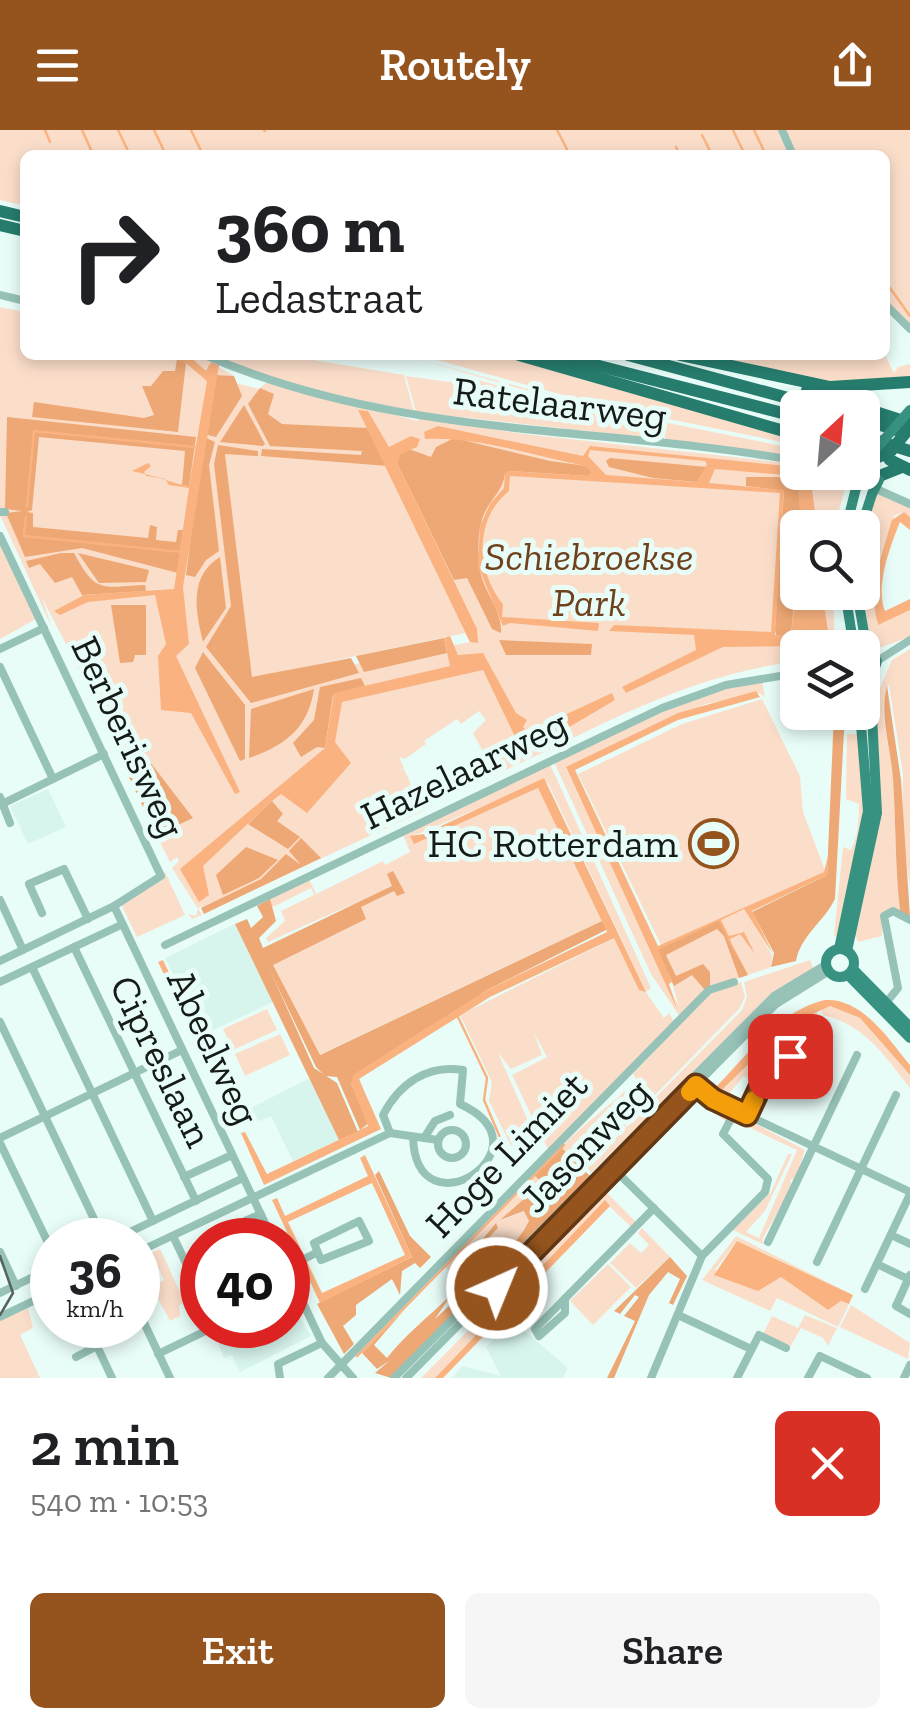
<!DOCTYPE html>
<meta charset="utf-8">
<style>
:root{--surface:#fff;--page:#f6f6f6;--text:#202124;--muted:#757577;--accent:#95541e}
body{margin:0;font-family:"Zilla Slab",serif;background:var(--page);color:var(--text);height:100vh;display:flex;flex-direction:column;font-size:38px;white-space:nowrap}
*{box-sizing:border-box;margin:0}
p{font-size:32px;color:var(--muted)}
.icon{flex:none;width:55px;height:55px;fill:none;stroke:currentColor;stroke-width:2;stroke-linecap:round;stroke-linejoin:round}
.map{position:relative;height:1248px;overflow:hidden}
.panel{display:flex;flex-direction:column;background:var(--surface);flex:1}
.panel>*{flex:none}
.banner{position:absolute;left:20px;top:20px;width:870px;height:210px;border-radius:15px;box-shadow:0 5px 15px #0003;background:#fff;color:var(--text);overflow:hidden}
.needle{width:65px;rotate:26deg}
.tools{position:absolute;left:780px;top:260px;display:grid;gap:20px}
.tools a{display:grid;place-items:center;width:100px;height:100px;border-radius:15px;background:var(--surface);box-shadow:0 5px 15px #0003;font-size:50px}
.speed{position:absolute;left:30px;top:1088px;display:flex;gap:20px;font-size:50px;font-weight:700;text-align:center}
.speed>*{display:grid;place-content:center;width:130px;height:130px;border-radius:50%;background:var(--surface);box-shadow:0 5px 15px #0003;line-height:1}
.speed small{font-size:25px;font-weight:400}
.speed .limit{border:15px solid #d22;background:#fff;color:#111}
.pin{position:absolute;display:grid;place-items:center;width:85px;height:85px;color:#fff;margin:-42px;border-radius:20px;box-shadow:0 5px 15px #0006}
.me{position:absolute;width:110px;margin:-55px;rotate:44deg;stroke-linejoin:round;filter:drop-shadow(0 0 8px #0008)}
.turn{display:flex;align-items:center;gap:35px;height:210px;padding:0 30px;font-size:45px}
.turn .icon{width:130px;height:130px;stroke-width:2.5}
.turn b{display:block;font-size:70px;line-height:85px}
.round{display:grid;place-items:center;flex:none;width:105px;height:105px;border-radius:15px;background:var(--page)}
.overview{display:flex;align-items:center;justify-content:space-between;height:170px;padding:0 30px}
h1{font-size:60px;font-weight:600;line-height:75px}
.action{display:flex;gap:20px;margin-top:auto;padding:20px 30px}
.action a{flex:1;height:115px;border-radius:15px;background:var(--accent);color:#fff;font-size:40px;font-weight:600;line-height:115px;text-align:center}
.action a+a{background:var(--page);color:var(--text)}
header{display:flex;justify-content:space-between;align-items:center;height:130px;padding:0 30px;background:var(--accent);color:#fff;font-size:45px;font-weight:600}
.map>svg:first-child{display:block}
.built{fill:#d7f4ed}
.green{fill:#fbdeca;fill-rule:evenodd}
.forest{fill:#eea875}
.water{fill:#fab380;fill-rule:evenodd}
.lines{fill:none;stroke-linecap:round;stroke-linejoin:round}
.stream{stroke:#fab380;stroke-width:2.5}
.minor{stroke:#97c2b7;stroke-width:8}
.major{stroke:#379281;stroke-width:10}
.highway{stroke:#267d6e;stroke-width:12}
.tram{stroke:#586360;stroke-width:2.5}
.major-bridge{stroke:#379281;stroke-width:10}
.highway-bridge{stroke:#267d6e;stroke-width:12}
.route-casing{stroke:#613714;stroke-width:25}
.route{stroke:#95541e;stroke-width:18}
.slow{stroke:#f59e0b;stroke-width:18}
.labels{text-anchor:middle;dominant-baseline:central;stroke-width:10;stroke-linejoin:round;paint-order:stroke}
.street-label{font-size:40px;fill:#141b19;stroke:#e9fdf8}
.park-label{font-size:40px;font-style:italic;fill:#6f411c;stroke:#e9fdf8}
.poi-label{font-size:40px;fill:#141b19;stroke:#e9fdf8;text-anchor:end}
</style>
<header><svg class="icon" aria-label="menu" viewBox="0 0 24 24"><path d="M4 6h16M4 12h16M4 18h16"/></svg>Routely<svg class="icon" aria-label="share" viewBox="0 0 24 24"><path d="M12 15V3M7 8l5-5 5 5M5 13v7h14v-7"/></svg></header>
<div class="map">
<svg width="910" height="1248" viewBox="0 0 910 1248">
<rect width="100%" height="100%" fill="#e9fdf8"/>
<g class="built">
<path d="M48,659L66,697L28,714L10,676Z"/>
<path d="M235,794L273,872L203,905L165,828Z"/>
<path d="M310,948L339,1010L293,1031L271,986L251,994L245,981Z"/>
<path d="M288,1168L311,1206L240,1242L232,1225L224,1228L218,1214L225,1210L220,1199L229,1195H288Z"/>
<path d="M512,1190L568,1238L563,1248H452L462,1236L501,1246L486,1217Z"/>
</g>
<g class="green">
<path d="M0,0H780L788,25H25V76L0,70Z"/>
<path d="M786,0H910V197L885,169V25H797Z"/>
<path d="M0,177L25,182V225H198L234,246L216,245L219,235L212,247L259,259L267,252L418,291L419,288L524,304L797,334L810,397L798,398V462L828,500L822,463H833L835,517L798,518L797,531C699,545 633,579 548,620L545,615L546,621L480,652L478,647L492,639L473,603L486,590L479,581L461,594L457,589L424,611L426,614L405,629L399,627L404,638L398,641L404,639L423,681L206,782L202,776L198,778L202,785L192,789L188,784L196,786L198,779L172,738L179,731L177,727L170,732L156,705L163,701L132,641L127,643L119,627L124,624L118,625L102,590L105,589L42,468L52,498L0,385ZM246,502L252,548L465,503L470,512L251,554Z"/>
<path d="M229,225H283L404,245L414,282L298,256L228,231Z"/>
<path d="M419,225H503L797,310V315L599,275Z"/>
<path d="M705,225H885L894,243L898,237L910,234V247L830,252Z"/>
<path d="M414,228L613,282L797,319V328L668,313L662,300Z"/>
<path d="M461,245L661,303L665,310L416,282L406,246L450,252Z"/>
<path d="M810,343L848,349L834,397H817Z"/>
<path d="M880,360L910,376V387L904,382L895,385C880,420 871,456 877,494L910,480V507L876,519L869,514C860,464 853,408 880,360Z"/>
<path d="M0,412L36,489L0,509Z"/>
<path d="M910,519V756L902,702L903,644L889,554C876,580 891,618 893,647C896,692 895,736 900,781L883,783L882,806L858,812L854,804L880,673L873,560L880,558L892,530Z"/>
<path d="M762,550L765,567L759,563L706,574L566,638L679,877L662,817L578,644L682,594L762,569L800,646L803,682L826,743L747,780L772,825L771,837L705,860L680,887L651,844L554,632L702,564Z"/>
<path d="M847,604H861L867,668L841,808L834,806L843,717L851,720C858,708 859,687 859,674L846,669Z"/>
<path d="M550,634L651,858L646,862L664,888L669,883L674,892L548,1019L541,1006L552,995L539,1002L512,945L547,927L534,903L542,925L511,939L498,923L529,993L525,996L530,1006L511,1016L489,971L492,952L460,885L614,808L646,862L548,653L528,657L411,707L414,713L538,658L604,790L317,926L265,821L353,774L268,812L266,808L285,791L281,781L314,765L311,758L271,778L270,769L246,779L309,749L316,764L383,731L385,735L410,722L403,705Z"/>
<path d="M165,742L185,785L137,807L121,774L161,751Z"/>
<path d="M810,830L813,838L772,865L591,1043L587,1037L742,880L747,867L744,852Z"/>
<path d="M741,852L745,867L739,879L585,1037L561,1017C585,993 612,974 637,950L633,944L709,864Z"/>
<path d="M830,876L860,888L910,945V958C884,925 865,895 823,885L820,878Z"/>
<path d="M267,879L277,900L233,920L223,899Z"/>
<path d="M816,879L820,896L814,901L798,894L781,916L787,920L784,927L768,920L752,941L761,946L758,952L744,946L726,967L719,964L776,905Z"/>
<path d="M280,904L290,925L245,946L235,924Z"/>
<path d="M705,967L805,1020L795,1050L791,1049L790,1060L762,1110L765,1115L733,1100L771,1062L788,1024H792L765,1081L746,1102L759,1108L797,1020L735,991L733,996L728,993L700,973Z"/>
<path d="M534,1045L542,1053L501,1090L525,1081L529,1091C520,1109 500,1130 481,1134L474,1123L498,1098L496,1094L449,1141L444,1136Z"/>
<path d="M606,1062L636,1092L631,1097L604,1071L435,1248H421Z"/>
<path d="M642,1098L670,1127L636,1158L610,1133L630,1113L641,1123L649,1115L638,1103Z"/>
<path d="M736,1106L853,1165L737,1111L715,1140L781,1147L828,1180L841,1171L849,1174L838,1197L777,1168L770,1181L702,1150Z"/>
<path d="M160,1119L184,1171L179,1176L180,1186L170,1191L152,1157L164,1150L151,1123Z"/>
<path d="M608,1134L631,1157L593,1195L570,1171Z"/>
<path d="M851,1175L910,1213L908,1229L840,1197Z"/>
<path d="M28,1178L33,1198L20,1205L40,1248H0V1191Z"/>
<path d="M805,1185L837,1198L828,1216L823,1208L801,1198L790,1217L763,1204L772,1186L798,1198Z"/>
</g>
<g class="forest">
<path d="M177,229L186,233L178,302L32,287L34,272L144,288L154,285L142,256H151L163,241H175Z"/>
<path d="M216,245L234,246L242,266L216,307L204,304Z"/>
<path d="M260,258L274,264L268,284L282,294L367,298L388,336L261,326L262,319L361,325L362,321L270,316L248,274Z"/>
<path d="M244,275L265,314L263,316L220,312Z"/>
<path d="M7,287L196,307L189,356L182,355L185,321L39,307L32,380L27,382L33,383V397L148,408L150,395L157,397L156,410L176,412L178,400H183L178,443L82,418L25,427L6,383L22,381L5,379Z"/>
<path d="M204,307L215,312L209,335L219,421L206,430L195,447L186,445Z"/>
<path d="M454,308L550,331L587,336L592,343L588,346L509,341L505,344C502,362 491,368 484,384C478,398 478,416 479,431C479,458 503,478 501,503L492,499L467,448L454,450L397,333L400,324L409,319L431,327L436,317Z"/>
<path d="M218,315L258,321V326L225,324L252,547L351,528L359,543L251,573L206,517L231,476L214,334Z"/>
<path d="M610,328L707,337L697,352L653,348L609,337L606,331Z"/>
<path d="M746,347H789L799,359L801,397L791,505L777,507L775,500L784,361L746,356Z"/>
<path d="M61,423H74C96,464 101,457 145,455L146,461L82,465L72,447L55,453L40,434L29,438L26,431Z"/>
<path d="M78,423L149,440L146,452L99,453Z"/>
<path d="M220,427L226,478L203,512C195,480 189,446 220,427Z"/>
<path d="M111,475H146V525H135L133,532L120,533Z"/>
<path d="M444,508L447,523L364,542L356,526Z"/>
<path d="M499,510L592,514L591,525H506Z"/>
<path d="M203,522L245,575V629L240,631L195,538Z"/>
<path d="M361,548L365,556L333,565L325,618L317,617L301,627L293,613L314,590L320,557Z"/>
<path d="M887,556L901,650L910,787L900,781C895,737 896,694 893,649C891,619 879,585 887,556Z"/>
<path d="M314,559C308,598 286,615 249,628L251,579Z"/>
<path d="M834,583H845L835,769C823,793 801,805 796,831L771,837L774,823L752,782L827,745Z"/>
<path d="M150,632L193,688L156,705L127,643Z"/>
<path d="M272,671L283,684L277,691L300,707L288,719L248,694Z"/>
<path d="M301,708L321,728L204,784L201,778L261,749L286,724L301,735L289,721Z"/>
<path d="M246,717L278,730L259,748L223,765L216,745Z"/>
<path d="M393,741L405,763L397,766L394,761L361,777L366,789L273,835L320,925L604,790L608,799L487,860L351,954L369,993L360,1000L337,947L325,946L316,937L250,799L263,787L257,776L270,769L276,791L259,808L263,818L392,756L387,744Z"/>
<path d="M247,789L314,938L337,953L358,1002L339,1010L235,794Z"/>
<path d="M719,790L748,845L739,848L724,806L717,799L666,825L676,846L703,834L710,842V856L705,860L692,845L674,856L657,820Z"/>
<path d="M561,1017L591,1047L391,1248L375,1243L389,1231L377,1239L362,1223L405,1179L374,1215L387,1228C405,1205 428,1187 451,1165L435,1189L451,1174L454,1143L496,1093L498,1098L474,1123L481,1134C501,1130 520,1109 529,1091L524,1081L500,1090L542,1053L534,1045Z"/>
<path d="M379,1041L410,1106L431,1127L420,1138L415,1133L402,1141L400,1165L392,1149L356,1175V1185L343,1196L354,1214L344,1224L317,1174L412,1127L375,1045Z"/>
<path d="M670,1127L687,1146L673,1175L669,1173L680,1149L668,1142L649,1165L614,1248H607L635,1191L624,1186L639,1167L635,1165L620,1184L614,1181Z"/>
</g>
<g class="water">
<path d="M164,225L189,226L206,241L211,232L219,235L183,457L189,514L176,526L240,662L235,664L191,583L161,580L158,526L166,514L155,465L88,472L60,485L54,481L84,465L174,459L189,358L169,355L165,349L132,341L148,333L151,336L144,342L146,346C163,347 173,354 189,356L207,251L187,234Z"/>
<path d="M358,280L368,281L389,317L411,306L420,309L417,317L400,324L397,333L477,499L478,513L470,512Z"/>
<path d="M438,296L583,326L590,316L786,336L810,343L817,397H801L798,355L785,345L715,339L709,353L784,360L775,505H791L797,452L798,462L822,463L828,500L820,516L723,517L626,563L622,557L696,520L694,505L609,501L614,495L771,502L780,363L510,346L509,361C474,389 476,441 503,474L502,487L599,493L598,501L510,493L503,496L478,436L480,396L490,374L504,358L505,344L509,341L588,346L592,343L586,336C534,326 477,306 425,309L424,302ZM590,320L705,331L707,334L697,352L606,345L588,326Z"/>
<path d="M904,382L910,387V400L900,392C890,417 875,456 885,481L910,469V480L878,495C868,460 882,423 892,390Z"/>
<path d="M450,506L458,525L483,523L516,583L527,590L523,597L528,602L612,563L615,570L527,622L520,617L483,540L342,572L335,612L351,633L307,683L281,664L272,671L203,736L209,765L199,772L180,739L325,618L334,563L450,536L444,508Z"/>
<path d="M756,561L760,567L678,590L575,640L658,816L824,742L829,722L827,745L752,781L773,824L744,779L721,790L729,806L744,802L755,824L740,804L730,809L737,829L719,791L658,820L672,852L669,854L677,879L566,637L678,583Z"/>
<path d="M544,648L646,862L639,860L614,808L490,867L359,949L381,999L264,1055L241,1003L245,1002L267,1044L368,996L351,954L354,944L487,860L607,802L538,658L414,714L410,706L424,704Z"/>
<path d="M163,830L239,989L236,992L158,832Z"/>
<path d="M825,870C863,868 888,909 910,935V945L860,888L830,876L787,896L719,963L715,958C746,926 780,880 825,870Z"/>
<path d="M365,1025L412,1127L320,1173L272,1070L277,1068L285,1086L368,1046L360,1028ZM372,1053L405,1125L322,1163L288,1092Z"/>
<path d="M605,1070L610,1076L443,1248H435Z"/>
<path d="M737,1111L853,1165L849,1174L841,1171L828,1180L781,1147L758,1161L714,1145Z"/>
</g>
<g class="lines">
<g class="stream">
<path d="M45,0L50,12"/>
<path d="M82,0L93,24"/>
<path d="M118,0L130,25"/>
<path d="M154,0L166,25"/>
<path d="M191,0L203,25"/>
<path d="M264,0L265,1"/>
<path d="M557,0L570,25"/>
<path d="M733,0L745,25"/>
<path d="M754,0L766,25"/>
<path d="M702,5L712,25"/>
<path d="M676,17L680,25"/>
<path d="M885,151L910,186"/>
<path d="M27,377L34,301L195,317"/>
<path d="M26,387L24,406L182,422"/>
<path d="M458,887L487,948L484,970L514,1040"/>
<path d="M357,1226L564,1015"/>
</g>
<g class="minor">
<path d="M782,0L793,25"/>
<path d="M0,165L25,171"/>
<path d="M885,174L910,199"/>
<path d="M205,225C396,309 598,295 798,331"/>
<path d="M838,342L910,374"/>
<path d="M0,382H5"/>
<path d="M0,406L161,746L114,776L0,831"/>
<path d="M0,519L44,498"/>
<path d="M877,531L910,510"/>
<path d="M0,537L53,649"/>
<path d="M0,667L10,693"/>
<path d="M0,675L104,624"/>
<path d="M0,770L23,820"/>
<path d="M114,776L273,1110"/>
<path d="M42,783L29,754L64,739L88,789"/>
<path d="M165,815L662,578L726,555L798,543"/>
<path d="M74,817L196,1071"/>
<path d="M32,837L153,1091"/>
<path d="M0,852L121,795"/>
<path d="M885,874L898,858L884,786L893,781L910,790"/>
<path d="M0,892L104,1110"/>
<path d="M695,952L713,969L910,1062"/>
<path d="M747,985L762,953L775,955L790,926L805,928L816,907"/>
<circle cx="452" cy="1014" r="14"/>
<path d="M390,1003L383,985C399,954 427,934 463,940L460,974C555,1017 416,1108 413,1007"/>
<path d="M0,1008L182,920"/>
<path d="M424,1008L435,991L450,985"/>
<path d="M0,1013L52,1121"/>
<path d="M613,1038L702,1126"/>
<path d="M184,1047L232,1025"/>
<path d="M359,1091L369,1111L321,1130L314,1113Z"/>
<path d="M891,1105L910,1114"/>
<path d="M173,1106L202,1167"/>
<path d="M113,1110L243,1048"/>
<path d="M254,1110L245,1091L261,1084"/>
<path d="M768,1112L857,925"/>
<path d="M0,1122L16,1156"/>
<path d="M138,1122L390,1003L438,1010"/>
<path d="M817,1132L896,965"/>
<path d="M877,1134L908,1149"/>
<path d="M288,1137L316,1123"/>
<path d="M288,1141L322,1213L353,1248"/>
<path d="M910,1145L896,1176L910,1184"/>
<path d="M865,1159L910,1064"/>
<path d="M0,1163L52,1138"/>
<path d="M138,1180L170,1248"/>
<path d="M678,1185L751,1219"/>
<path d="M0,1187L52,1162"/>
<path d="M87,1195L112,1248"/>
<path d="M64,1196L66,1195"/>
<path d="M539,1206L535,1199L654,1078"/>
<path d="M539,1206L565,1183V1169"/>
<path d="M158,1224L218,1195"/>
<path d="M76,1227L97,1216"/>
<path d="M280,1248L278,1234L322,1213"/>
<path d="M328,1248L709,860L734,852"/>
<path d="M394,1248L774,866L827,834"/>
<path d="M406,1248L776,874L829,841"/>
<path d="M651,1248L702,1126L765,1062L768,1049L723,1004L736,979"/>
<path d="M737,1248L759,1205L786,1218"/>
<path d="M808,1248L820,1226L867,1248"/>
<path d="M904,1248L910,1235"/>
</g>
<g class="major">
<path d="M846,398L856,358"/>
<path d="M861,398L872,364"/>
<path d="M845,462L854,518"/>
<path d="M857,462L866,515L877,531L873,544L862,549"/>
<path d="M839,819L868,681L860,582"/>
<circle cx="840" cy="833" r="14"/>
<path d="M847,821L877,683L870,547"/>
<path d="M853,839L910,897"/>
<path d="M848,845L910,908"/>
</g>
<g class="highway">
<path d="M0,81L25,87"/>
<path d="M0,95L25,101"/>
<path d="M519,225L798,305"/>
<path d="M556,225L798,287"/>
<path d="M628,225L825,278"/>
<path d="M680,225L830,257L910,252"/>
<path d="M807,260L910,293"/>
<path d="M862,289L903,302"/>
<path d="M862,306L910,321"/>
<path d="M885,323L890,330L910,340"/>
<path d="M862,324L878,327L889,322"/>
<path d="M862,336L864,338"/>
<path d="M882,345L902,337"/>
</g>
<path class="tram" d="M0,1126L13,1163L0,1185"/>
<g class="major-bridge">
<path d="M875,320L910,280"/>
<path d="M856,358L861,344"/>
<path d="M872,364L879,350"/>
</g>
<path class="highway-bridge" d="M891,321L910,297"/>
</g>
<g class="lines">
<defs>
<path id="route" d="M497,1158L696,955L713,969L747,985L762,953L775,954L790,926"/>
</defs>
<use href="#route" class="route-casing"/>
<use href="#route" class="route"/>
<path class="slow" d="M690,962L696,955L713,969L747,985L754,970"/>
</g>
<defs>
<symbol id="stadium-ring" viewBox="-11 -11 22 22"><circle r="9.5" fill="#e9fdf8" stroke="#95541e" stroke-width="1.5"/><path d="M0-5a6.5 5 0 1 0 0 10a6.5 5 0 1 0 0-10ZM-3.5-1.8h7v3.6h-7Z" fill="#95541e"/></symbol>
</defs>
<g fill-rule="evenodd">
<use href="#stadium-ring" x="686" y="686" width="55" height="55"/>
</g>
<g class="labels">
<g class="street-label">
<text transform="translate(560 273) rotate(7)">Ratelaarweg</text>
<text transform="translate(129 607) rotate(65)">Berberisweg</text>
<text transform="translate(464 639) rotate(-26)">Hazelaarweg</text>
<text transform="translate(214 917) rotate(65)">Abeelweg</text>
<text transform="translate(162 931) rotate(64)">Cipreslaan</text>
<text transform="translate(585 1015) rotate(-46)">Jasonweg</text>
<text transform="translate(506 1024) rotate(-46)">Hoge Limiet</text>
</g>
<g class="park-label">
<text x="589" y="426">Schiebroekse<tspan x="589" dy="46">Park</tspan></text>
</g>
<g class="poi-label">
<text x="678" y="713">HC Rotterdam</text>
</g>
</g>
</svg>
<div class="tools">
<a><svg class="needle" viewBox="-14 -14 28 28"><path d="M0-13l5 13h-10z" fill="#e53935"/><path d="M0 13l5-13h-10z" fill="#757577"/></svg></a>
<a><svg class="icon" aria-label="search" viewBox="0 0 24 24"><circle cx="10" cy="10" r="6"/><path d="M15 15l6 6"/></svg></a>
<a><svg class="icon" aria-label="layers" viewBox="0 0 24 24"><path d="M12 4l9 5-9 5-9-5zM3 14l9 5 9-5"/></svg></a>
</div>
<div class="speed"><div>36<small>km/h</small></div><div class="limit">40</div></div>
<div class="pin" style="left:790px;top:926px;background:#d93025"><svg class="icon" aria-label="arrive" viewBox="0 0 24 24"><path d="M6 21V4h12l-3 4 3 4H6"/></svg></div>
<svg class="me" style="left:497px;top:1158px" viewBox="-20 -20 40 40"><circle r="17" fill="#95541e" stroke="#fff" stroke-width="3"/><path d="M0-11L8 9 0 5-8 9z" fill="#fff"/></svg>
<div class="banner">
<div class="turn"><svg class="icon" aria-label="right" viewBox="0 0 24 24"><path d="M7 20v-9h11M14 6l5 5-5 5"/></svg><div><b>360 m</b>Ledastraat</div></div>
</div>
</div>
<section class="panel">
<div class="overview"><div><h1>2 min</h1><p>540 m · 10:53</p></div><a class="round" style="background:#d93025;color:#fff"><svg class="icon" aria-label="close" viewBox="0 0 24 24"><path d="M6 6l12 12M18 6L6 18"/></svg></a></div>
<div class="action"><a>Exit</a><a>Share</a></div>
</section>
